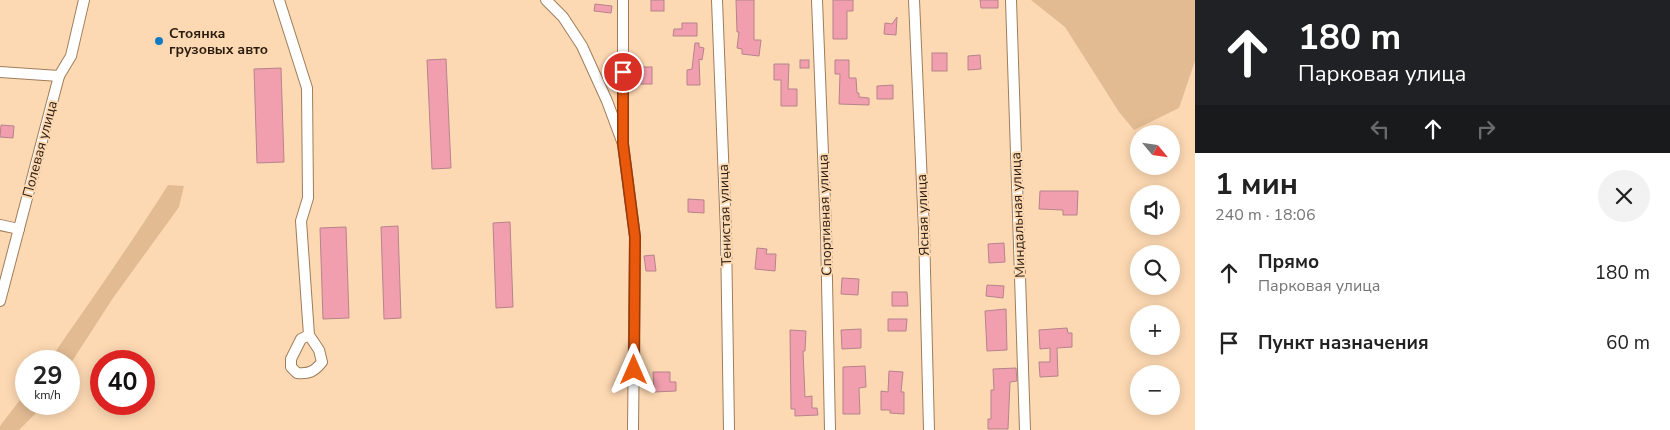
<!DOCTYPE html>
<html lang="ru">
<meta charset="utf-8">
<style>
:root{--surface:#fff;--page:#f2f2f2;--text:#222;--muted:#767676}
body{margin:0;font-family:"Nunito Sans",sans-serif;background:var(--page);color:var(--text);height:100vh;display:flex;flex-direction:column;font-size:19px;white-space:nowrap}
*{box-sizing:border-box;margin:0}
p{font-size:16px;color:var(--muted)}
.icon{flex:none;width:28px;height:28px;fill:none;stroke:currentColor;stroke-width:2;stroke-linecap:round;stroke-linejoin:round}
.map{position:relative;flex:1;overflow:hidden}
.drawer{display:flex;flex-direction:column;background:var(--surface);width:475px}
.drawer>*{flex:none}
.guide{background:#202124;color:#fff;overflow:hidden}
.needle{width:32px;rotate:119deg}
.tools{position:absolute;left:1130px;top:125px;display:grid;gap:10px}
.tools a{display:grid;place-items:center;width:50px;height:50px;border-radius:50%;background:var(--surface);box-shadow:0 2px 12px #0003;font-size:25px}
.speed{position:absolute;left:15px;top:350px;display:flex;gap:10px;font-size:25px;font-weight:700;text-align:center}
.speed>*{display:grid;place-content:center;width:65px;height:65px;border-radius:50%;background:var(--surface);box-shadow:0 2px 12px #0003;line-height:1}
.speed small{font-size:12px;font-weight:400}
.speed .limit{border:8px solid #d22;background:#fff;color:#111}
.pin{position:absolute;display:grid;place-items:center;width:42px;height:42px;color:#fff;margin:-21px;border:2px solid #fff;border-radius:50%;box-shadow:0 1px 5px #0007}
.me{position:absolute;width:55px;margin:-28px;rotate:0deg;stroke-linejoin:round;filter:drop-shadow(0 0 4px #0008)}
.turn{display:flex;align-items:center;gap:18px;height:105px;padding:0 20px;font-size:22px}
.turn .icon{width:65px;height:65px;stroke-width:2.5}
.turn b{display:block;font-size:35px;line-height:42px}
.lanes{display:flex;align-items:center;height:48px;padding:0 20px;background:#0003;justify-content:center;gap:25px;direction:ltr}
.lanes .off{opacity:.35}
.round{display:grid;place-items:center;flex:none;width:52px;height:52px;border-radius:26px;background:var(--page)}
.summary{display:flex;align-items:center;justify-content:space-between;height:85px;padding:0 20px}
h1{font-size:30px;font-weight:700;line-height:38px}
ul{padding:0;list-style:none}
li{display:flex;align-items:center;gap:15px;height:70px;padding:0 20px}
li div{flex:1}
li b{display:block;font-size:19px}
li em{font-style:normal}
main{display:flex;flex:1;min-height:0}
.map>svg:first-child{display:block}
.green{fill:#e2bb93}
.building{fill:#f19fae;stroke:#b6838b}
.lines{fill:none;stroke-linecap:round;stroke-linejoin:round}
.minor-casing{stroke:#9e7d5a;stroke-width:12}
.minor{stroke:#fff;stroke-width:10}
.route-casing{stroke:#983908;stroke-width:12}
.route{stroke:#ea580c;stroke-width:9}
.poi-dot{fill:#1279c4;stroke:#fdd9b3;stroke-width:2}
.labels{text-anchor:middle;dominant-baseline:central;stroke-width:4;stroke-linejoin:round;paint-order:stroke}
.poi-label{font-size:14px;font-weight:bold;fill:#291c0e;stroke:#fdd9b3;text-anchor:start}
.street-label{font-size:14px;fill:#291c0e;stroke:#fdd9b3}
</style>
<main>
<div class="map">
<svg width="1195" height="430" viewBox="0 0 1195 430">
<rect width="100%" height="100%" fill="#fdd9b3"/>
<g class="green">
<path d="M1031,0H1195V61L1179,108L1134,130L1119,112L1065,27Z"/>
<path d="M168,185L184,186L179,207L113,298L69,366V361H49C89,303 130,245 168,185Z"/>
<path d="M26,392V404H44L43,406L19,430H0V426Z"/>
</g>
<g class="building">
<rect x="651" y="0" width="13" height="11"/>
<path d="M736,0H754V40H761L759,56L742,54V49L737,48L739,32H737Z"/>
<path d="M833,0H853V11H847V39H833Z"/>
<path d="M980,0H998V8H981Z"/>
<path d="M595,4L612,6L611,13L594,11Z"/>
<path d="M897,17L896,35L884,34L885,23L892,24Z"/>
<path d="M682,23H697V36H673L674,29H682Z"/>
<path d="M695,43H699V47L704,48L702,60L699,59L700,85H687V70L692,69Z"/>
<rect x="932" y="53" width="15" height="18"/>
<path d="M980,55L981,69L968,70V56Z"/>
<path d="M446,59L451,168L432,169L427,60Z"/>
<rect x="800" y="60" width="9" height="8"/>
<path d="M835,60H849V78H856L857,93H859V97L869,98V105L839,104L840,74H835Z"/>
<path d="M774,64H789L788,89H797V106H781V80H774Z"/>
<rect x="638" y="67" width="14" height="17"/>
<path d="M281,68L284,162L257,163L254,69Z"/>
<path d="M893,85V99H877V86Z"/>
<path d="M1,125L14,126L13,138L0,137Z"/>
<path d="M1040,191H1078L1077,215H1063V210L1039,209Z"/>
<path d="M688,199L704,200V213L688,212Z"/>
<path d="M510,222L513,307L496,308L493,223Z"/>
<path d="M398,226L401,318L384,319L381,227Z"/>
<path d="M346,227L349,318L323,319L320,228Z"/>
<path d="M1004,243L1005,262L989,263L988,244Z"/>
<path d="M757,248L767,249L766,254H776L775,271L755,269Z"/>
<path d="M654,255L656,271H646L644,256Z"/>
<path d="M842,278L859,279L858,295L841,294Z"/>
<path d="M987,285L1004,286L1003,298L986,296Z"/>
<path d="M892,292H907L908,306H892Z"/>
<path d="M1006,309L1007,350L987,351L985,311Z"/>
<path d="M888,319H907L906,331H888Z"/>
<path d="M1067,328L1068,333H1072V347L1057,348L1058,376L1040,377L1039,362H1050V348L1040,349L1039,330Z"/>
<path d="M861,329V348L842,349L841,330Z"/>
<path d="M790,330L806,331L805,351H803L805,397L812,396V408H817L818,415L795,416V409H791Z"/>
<path d="M865,366L866,387L859,388L860,414H843V367Z"/>
<path d="M1016,368L1017,381L1010,382L1008,429H988V419H991V390H994L993,369Z"/>
<path d="M889,371L903,372L901,392H904V414L890,413V410H881V391L888,392Z"/>
<path d="M653,372H670V382H676V391L654,392Z"/>
</g>
<g class="lines">
<defs>
<g id="minor">
<path d="M279,0L307,88L308,198L301,221L309,335L319,350L322,362C314,372 309,374 297,373L291,367V359L301,339L309,335"/>
<path d="M546,0L563,17L582,46L607,101L623,144L635,237L633,430"/>
<path d="M623,0V133"/>
<path d="M717,0L726,234L729,430"/>
<path d="M817,0L826,231L830,430"/>
<path d="M914,0L924,231L929,430"/>
<path d="M1011,0L1025,430"/>
<path d="M0,72L59,76"/>
<path d="M0,225L19,229"/>
<path d="M0,301L59,76L71,56L84,0"/>
</g>
</defs>
<use href="#minor" class="minor-casing"/>
<use href="#minor" class="minor"/>
</g>
<g class="lines">
<defs>
<path id="route" d="M623,72V144L635,237L634,370"/>
</defs>
<use href="#route" class="route-casing"/>
<use href="#route" class="route"/>
</g>
<circle class="poi-dot" cx="159" cy="41" r="5"/>
<g class="labels">
<g class="poi-label">
<text x="169" y="33">Стоянка<tspan x="169" dy="16">грузовых авто</tspan></text>
</g>
<g class="street-label">
<text transform="translate(40 149) rotate(-75)">Полевая улица</text>
<text transform="translate(725 215) rotate(-92)">Тенистая улица</text>
<text transform="translate(825 215) rotate(-92)">Спортивная улица</text>
<text transform="translate(923 215) rotate(-92)">Ясная улица</text>
<text transform="translate(1018 215) rotate(-92)">Миндальная улица</text>
</g>
</g>
</svg>
<div class="tools">
<a><svg class="needle" viewBox="-14 -14 28 28"><path d="M0-13l5 13h-10z" fill="#e53935"/><path d="M0 13l5-13h-10z" fill="#767676"/></svg></a>
<a><svg class="icon" aria-label="sound" viewBox="0 0 24 24"><path d="M4 9h4l5-4v14l-5-4H4zM17 9q2 3 0 6"/></svg></a>
<a><svg class="icon" aria-label="search" viewBox="0 0 24 24"><circle cx="10" cy="10" r="6"/><path d="M15 15l6 6"/></svg></a>
<a>+</a>
<a>−</a>
</div>
<div class="speed"><div>29<small>km/h</small></div><div class="limit">40</div></div>
<div class="pin" style="left:623px;top:72px;background:#d93025"><svg class="icon" aria-label="arrive" viewBox="0 0 24 24"><path d="M6 21V4h12l-3 4 3 4H6"/></svg></div>
<svg class="me" style="left:634px;top:370px" viewBox="-20 -20 40 40"><path d="M0-17L14 15 0 8-14 15z" fill="#ea580c" stroke="#fff" stroke-width="4"/></svg>
</div>
<section class="drawer">
<div class="guide">
<div class="turn"><svg class="icon" aria-label="ahead" viewBox="0 0 24 24"><path d="M12 20V5M6 11l6-6 6 6"/></svg><div><b>180 m</b>Парковая улица</div></div>
<div class="lanes"><svg class="icon off" aria-label="left" viewBox="0 0 24 24"><path d="M17 20v-9H6M10 6l-5 5 5 5"/></svg><svg class="icon" aria-label="ahead" viewBox="0 0 24 24"><path d="M12 20V5M6 11l6-6 6 6"/></svg><svg class="icon off" aria-label="right" viewBox="0 0 24 24"><path d="M7 20v-9h11M14 6l5 5-5 5"/></svg></div>
</div>
<div class="summary"><div><h1>1 мин</h1><p>240 m · 18:06</p></div><a class="round"><svg class="icon" aria-label="close" viewBox="0 0 24 24"><path d="M6 6l12 12M18 6L6 18"/></svg></a></div>
<ul>
<li><svg class="icon" aria-label="ahead" viewBox="0 0 24 24"><path d="M12 20V5M6 11l6-6 6 6"/></svg><div><b>Прямо</b><p>Парковая улица</p></div><em>180 m</em></li>
<li><svg class="icon" aria-label="arrive" viewBox="0 0 24 24"><path d="M6 21V4h12l-3 4 3 4H6"/></svg><div><b>Пункт назначения</b></div><em>60 m</em></li>
</ul>
</section>
</main>
